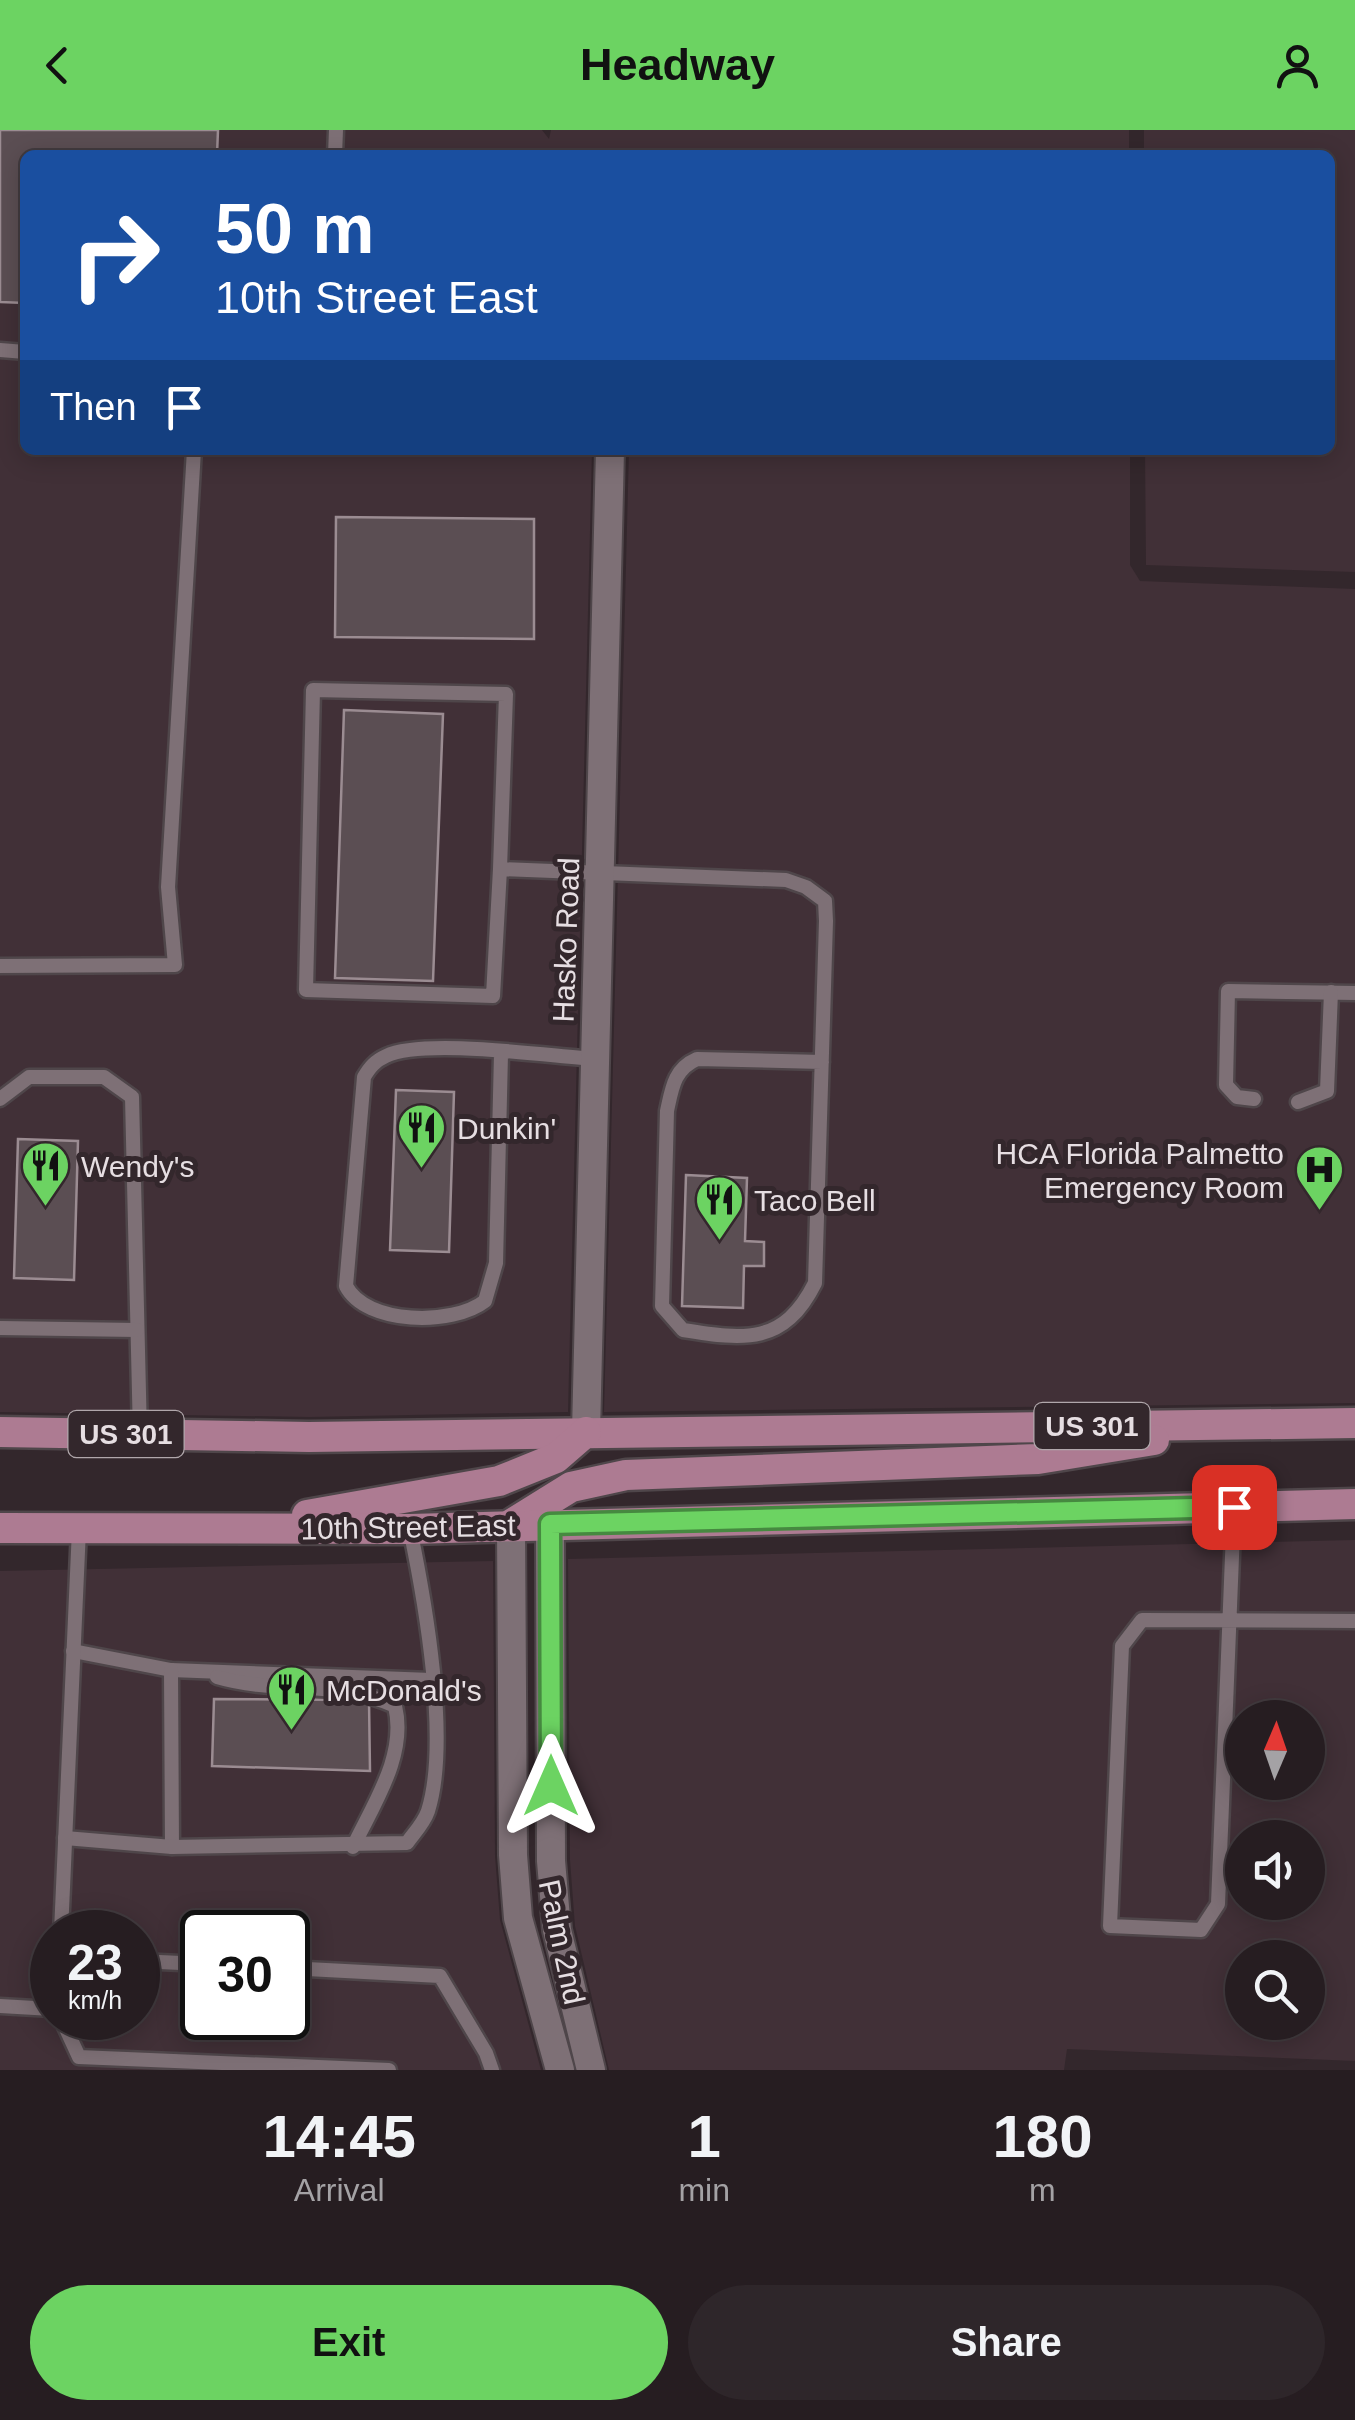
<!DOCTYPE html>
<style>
:root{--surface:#261d21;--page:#2e262a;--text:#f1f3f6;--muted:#a4a2a5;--line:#423b3f;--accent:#6cd362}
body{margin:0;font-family:Helvetica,sans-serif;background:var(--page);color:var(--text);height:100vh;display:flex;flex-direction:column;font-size:38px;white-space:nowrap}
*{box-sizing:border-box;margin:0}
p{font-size:32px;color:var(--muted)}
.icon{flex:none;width:55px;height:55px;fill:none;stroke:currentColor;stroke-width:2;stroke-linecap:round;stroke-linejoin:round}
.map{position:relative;height:1940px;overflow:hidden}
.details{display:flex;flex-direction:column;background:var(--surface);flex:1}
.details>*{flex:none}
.hud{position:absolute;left:20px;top:20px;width:1315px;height:305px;border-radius:15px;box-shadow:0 5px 25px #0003,0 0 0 2px var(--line);background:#1a4fa0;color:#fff;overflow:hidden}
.needle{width:65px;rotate:2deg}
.controls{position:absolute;left:1225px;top:1570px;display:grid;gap:20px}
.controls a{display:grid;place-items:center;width:100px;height:100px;border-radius:50%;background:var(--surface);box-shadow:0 5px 25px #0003,0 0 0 2px var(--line);font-size:50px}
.speed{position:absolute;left:30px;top:1780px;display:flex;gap:20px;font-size:50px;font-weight:700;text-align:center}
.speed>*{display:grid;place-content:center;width:130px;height:130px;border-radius:50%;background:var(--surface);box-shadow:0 5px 25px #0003,0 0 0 2px var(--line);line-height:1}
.speed small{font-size:25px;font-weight:400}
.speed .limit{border:5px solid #111;border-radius:15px;background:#fff;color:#111}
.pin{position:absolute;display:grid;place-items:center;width:85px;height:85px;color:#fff;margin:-42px;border-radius:20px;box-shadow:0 5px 15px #0006}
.me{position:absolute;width:110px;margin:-55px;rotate:0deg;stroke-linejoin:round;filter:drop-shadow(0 0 8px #0008)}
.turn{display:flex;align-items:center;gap:35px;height:210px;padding:0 30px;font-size:45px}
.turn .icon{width:130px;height:130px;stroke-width:2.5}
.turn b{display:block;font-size:70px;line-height:85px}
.then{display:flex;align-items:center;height:95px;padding:0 30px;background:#0003;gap:20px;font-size:38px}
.eta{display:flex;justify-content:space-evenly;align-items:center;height:170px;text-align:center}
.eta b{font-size:60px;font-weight:600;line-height:70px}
.cta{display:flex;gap:20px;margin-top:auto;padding:20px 30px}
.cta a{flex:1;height:115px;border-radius:60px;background:var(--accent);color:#111;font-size:40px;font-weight:600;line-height:115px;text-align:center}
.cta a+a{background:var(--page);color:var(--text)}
header{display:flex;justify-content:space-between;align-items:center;height:130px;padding:0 30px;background:var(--accent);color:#111;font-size:45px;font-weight:600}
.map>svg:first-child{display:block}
.built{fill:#413037;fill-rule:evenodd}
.building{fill:#5b4e53;stroke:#9b8c92;stroke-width:2.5}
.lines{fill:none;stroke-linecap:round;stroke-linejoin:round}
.lane-casing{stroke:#4f464a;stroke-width:19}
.street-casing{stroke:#4f464a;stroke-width:32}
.primary-casing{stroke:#4f464a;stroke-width:35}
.lane{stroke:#7e7076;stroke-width:14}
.street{stroke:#7e7076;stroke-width:28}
.primary{stroke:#ad7b92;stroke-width:30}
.route-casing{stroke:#468940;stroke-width:25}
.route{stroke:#6cd362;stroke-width:18}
.labels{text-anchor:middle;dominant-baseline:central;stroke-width:10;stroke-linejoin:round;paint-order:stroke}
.shield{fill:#33272c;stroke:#b0a7ab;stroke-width:2.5}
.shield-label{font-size:28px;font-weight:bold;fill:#e6dee2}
.street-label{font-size:30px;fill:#e6dee2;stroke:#33272c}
.poi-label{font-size:30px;fill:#e6dee2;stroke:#33272c;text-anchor:start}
</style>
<header><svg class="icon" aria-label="back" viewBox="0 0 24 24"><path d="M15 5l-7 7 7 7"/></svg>Headway<svg class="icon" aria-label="person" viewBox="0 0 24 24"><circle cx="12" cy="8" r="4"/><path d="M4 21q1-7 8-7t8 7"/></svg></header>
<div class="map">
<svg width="1355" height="1940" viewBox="0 0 1355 1940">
<rect width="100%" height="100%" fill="#33272c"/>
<g class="built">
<path d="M0,0H542L549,9L551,0H1129V25H25V320H592L568,1282L310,1287L0,1282Z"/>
<path d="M1144,0H1355V442L1146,435L1145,320H1330V25H1144Z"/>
<path d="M629,320H1130V435L1140,451L1355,459V1273L604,1282Z"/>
<path d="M1355,1410V1931L1067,1919L1064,1940H609L575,1796L570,1730L568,1429ZM1242,1588H1308V1652H1242ZM1242,1708H1308V1772H1242ZM1242,1828H1308V1892H1242Z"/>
<path d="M493,1431L495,1726L500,1790L541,1940H0V1441ZM52,1802H138V1888H52ZM202,1802H288V1888H202Z"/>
</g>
<g class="building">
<path d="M0,0H218L217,25H25V173L0,172Z"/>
<path d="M336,387L534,389V509L335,507Z"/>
<path d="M344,580L443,584L433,851L335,848Z"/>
<path d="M396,960L454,962L449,1122L390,1120Z"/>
<path d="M18,1009L78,1011L74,1150L14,1148Z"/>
<path d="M686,1045L747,1048L745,1111L764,1112V1136H744L743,1178L682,1176Z"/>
<path d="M214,1569L369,1570L370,1641L212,1636Z"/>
</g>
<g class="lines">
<defs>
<g id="lane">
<path d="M335,25L336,0"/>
<path d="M0,220L25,222"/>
<path d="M500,739L493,866L306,860L313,560L506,564L500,739L786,750L806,757L825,771L826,791L815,1153C784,1215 745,1210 683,1200L662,1176L667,981C672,958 674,939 697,929L822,932"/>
<path d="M0,836L175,835L168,757L194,320"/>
<path d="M501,924L496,1133L485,1171C453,1196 366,1195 346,1156L364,947C370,937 375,931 386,926C424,908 548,926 595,929"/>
<path d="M0,969L29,947H104L132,967L140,1305"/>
<path d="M1254,969L1237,967L1226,955L1228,861L1355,863"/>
<path d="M1298,972L1327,961L1331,862"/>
<path d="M0,1198L137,1200"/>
<path d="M1234,1377L1218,1774L1201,1800L1110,1796L1122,1516L1142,1490L1355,1491"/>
<path d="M73,1521L171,1540L431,1550"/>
<path d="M171,1540L172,1717"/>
<path d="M217,1547C278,1565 338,1549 395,1576C407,1625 374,1673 353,1717"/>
<path d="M65,1708L172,1717L407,1713C414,1703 424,1693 428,1681C450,1611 425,1471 410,1399"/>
<path d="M61,1802L79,1399"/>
<path d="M138,1831L202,1834"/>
<path d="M288,1838L440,1846L486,1923L492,1940"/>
<path d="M0,1876L52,1879"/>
<path d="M61,1888L79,1927L389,1940"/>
</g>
<g id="street">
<path d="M586,1302L610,320"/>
<path d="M550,1394L551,1731L557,1800L591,1940"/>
<path d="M511,1395L513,1725L518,1788L560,1940"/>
</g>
<g id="primary">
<path d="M0,1302L309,1307L1355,1293"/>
<path d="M307,1385L499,1351L556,1328L586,1302"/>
<path d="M513,1393L571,1357L626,1345L1038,1329L1154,1310"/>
<path d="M0,1398L410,1399L1355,1374"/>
</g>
</defs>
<use href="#lane" class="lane-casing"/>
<use href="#street" class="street-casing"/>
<use href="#primary" class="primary-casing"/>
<use href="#lane" class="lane"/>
<use href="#street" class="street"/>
<use href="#primary" class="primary"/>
</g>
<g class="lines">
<defs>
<path id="route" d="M551,1656L550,1394L1234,1377"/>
</defs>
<use href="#route" class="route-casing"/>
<use href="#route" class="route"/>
</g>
<defs>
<symbol id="restaurant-pin" viewBox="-11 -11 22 30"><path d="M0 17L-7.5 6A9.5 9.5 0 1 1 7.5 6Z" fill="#6cd362" stroke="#33272c"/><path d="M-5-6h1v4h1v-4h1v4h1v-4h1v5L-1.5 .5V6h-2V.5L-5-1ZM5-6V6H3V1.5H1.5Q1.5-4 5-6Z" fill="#111"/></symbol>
<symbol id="hospital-pin" viewBox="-11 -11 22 30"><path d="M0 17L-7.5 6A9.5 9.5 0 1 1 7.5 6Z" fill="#6cd362" stroke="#33272c"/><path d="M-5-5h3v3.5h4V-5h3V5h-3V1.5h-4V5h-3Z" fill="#111"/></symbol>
</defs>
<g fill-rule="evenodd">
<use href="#restaurant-pin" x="394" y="970" width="55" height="75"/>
<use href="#restaurant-pin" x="18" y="1008" width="55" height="75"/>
<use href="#hospital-pin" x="1292" y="1012" width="55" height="75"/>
<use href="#restaurant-pin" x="692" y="1042" width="55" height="75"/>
<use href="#restaurant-pin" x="264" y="1532" width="55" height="75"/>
</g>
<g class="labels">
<g class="shield">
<rect x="1034.5" y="1273" width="115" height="46" rx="8"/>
<rect x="68.5" y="1281" width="115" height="46" rx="8"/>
</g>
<g class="shield-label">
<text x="1092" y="1296">US 301</text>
<text x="126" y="1304">US 301</text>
</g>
<g class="street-label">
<text transform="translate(566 810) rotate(-88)">Hasko Road</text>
<text transform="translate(408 1397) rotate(-1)">10th Street East</text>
<text transform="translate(562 1812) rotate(78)">Palm 2nd</text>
</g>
<g class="poi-label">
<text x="457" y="998">Dunkin'</text>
<text x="1284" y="1023" text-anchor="end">HCA Florida Palmetto<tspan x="1284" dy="34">Emergency Room</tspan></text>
<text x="81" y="1036">Wendy's</text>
<text x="754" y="1070">Taco Bell</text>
<text x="326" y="1560">McDonald's</text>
</g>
</g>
</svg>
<div class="controls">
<a><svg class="needle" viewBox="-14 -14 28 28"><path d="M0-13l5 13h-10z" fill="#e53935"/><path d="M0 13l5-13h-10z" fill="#a4a2a5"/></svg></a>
<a><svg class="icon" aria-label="sound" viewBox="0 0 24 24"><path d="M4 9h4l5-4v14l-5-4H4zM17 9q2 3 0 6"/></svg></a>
<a><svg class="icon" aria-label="search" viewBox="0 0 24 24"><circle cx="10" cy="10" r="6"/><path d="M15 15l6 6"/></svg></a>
</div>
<div class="speed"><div>23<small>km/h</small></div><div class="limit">30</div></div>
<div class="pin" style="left:1234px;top:1377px;background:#d93025"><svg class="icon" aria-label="arrive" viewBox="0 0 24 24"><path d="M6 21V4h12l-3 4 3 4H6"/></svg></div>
<svg class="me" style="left:551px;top:1656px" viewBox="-20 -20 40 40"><path d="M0-17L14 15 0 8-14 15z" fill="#6cd362" stroke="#fff" stroke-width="4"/></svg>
<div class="hud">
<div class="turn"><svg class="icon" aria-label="right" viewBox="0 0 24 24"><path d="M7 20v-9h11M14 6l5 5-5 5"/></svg><div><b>50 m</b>10th Street East</div></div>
<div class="then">Then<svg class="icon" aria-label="arrive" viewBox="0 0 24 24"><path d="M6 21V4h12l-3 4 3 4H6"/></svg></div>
</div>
</div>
<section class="details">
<div class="eta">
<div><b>14:45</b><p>Arrival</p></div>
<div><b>1</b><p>min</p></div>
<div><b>180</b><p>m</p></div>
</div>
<div class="cta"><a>Exit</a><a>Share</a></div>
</section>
